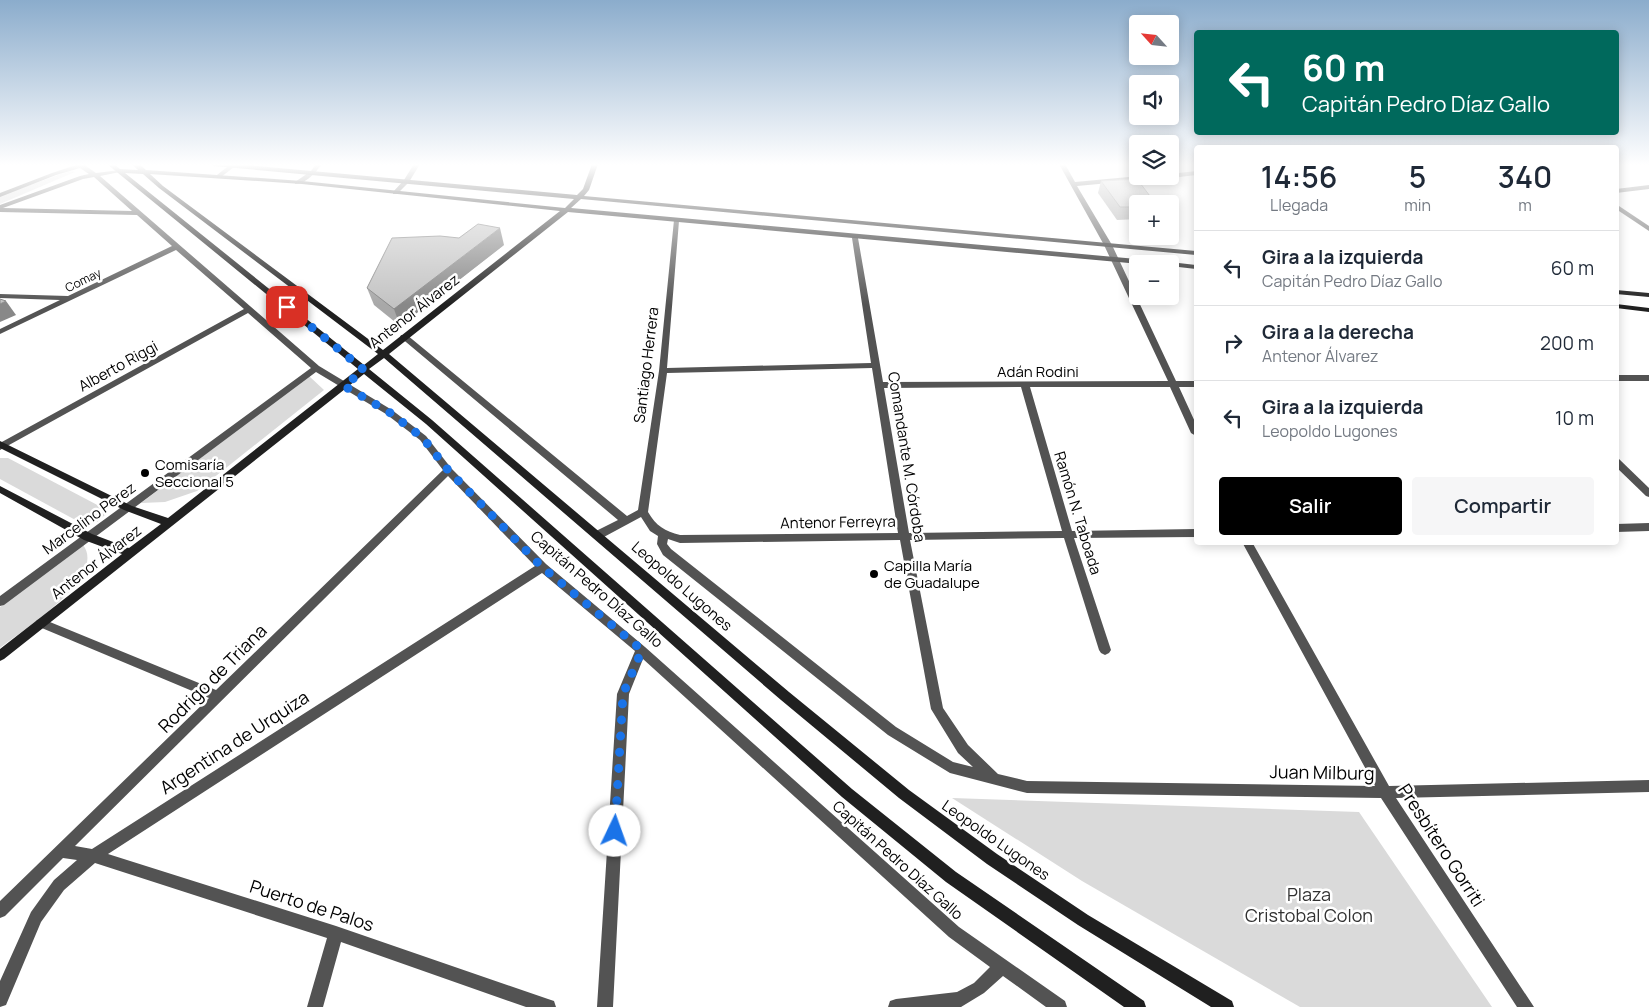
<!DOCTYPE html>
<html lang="es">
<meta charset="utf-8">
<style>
:root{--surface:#fff;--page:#f6f6f7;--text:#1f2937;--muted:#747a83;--line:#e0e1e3;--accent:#000}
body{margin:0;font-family:Manrope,sans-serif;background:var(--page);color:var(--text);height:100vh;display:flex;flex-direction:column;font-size:19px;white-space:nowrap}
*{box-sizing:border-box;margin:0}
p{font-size:16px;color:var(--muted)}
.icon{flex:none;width:28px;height:28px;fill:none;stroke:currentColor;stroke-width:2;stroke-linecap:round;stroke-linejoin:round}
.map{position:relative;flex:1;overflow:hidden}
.drawer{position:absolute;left:1194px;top:145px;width:425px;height:400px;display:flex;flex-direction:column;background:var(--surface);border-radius:5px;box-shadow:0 2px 12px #0003}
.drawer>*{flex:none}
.top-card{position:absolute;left:1194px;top:30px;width:425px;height:105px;border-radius:5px;box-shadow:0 2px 12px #0003;background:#00695c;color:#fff;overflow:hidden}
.needle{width:32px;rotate:297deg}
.buttons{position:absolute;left:1129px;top:15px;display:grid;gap:10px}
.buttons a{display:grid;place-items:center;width:50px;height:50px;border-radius:5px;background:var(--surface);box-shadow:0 2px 12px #0003;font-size:25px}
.pin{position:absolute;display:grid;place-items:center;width:42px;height:42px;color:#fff;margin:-21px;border-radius:10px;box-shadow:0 2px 8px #0006}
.me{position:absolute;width:55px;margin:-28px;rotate:3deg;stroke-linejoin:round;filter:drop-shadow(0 0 4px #0008)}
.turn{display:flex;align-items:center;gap:18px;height:105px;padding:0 25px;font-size:22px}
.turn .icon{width:65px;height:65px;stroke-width:2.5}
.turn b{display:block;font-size:35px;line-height:42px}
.eta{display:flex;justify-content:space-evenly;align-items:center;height:85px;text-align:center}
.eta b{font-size:30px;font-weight:600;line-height:35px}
.action{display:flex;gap:10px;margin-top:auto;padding:10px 25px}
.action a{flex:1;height:58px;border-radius:5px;background:var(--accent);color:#fff;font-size:20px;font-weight:600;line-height:58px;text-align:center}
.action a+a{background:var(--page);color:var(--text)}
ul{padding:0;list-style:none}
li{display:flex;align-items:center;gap:15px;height:75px;padding:0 25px;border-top:1px solid var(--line)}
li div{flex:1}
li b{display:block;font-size:19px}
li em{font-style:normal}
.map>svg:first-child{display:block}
.green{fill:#dadada}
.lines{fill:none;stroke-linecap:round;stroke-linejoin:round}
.street{fill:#535353;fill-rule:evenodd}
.secondary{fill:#202020;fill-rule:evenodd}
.wall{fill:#a8a8a8}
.shaded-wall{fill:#888}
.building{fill:#c3c3c3;stroke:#888}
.route{stroke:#1a73e8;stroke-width:9;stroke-dasharray:0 16.2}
.poi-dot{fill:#000;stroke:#fff;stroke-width:2}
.labels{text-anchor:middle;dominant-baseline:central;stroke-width:5;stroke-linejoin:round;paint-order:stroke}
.far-street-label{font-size:12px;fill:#000;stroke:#fff}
.street-label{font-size:15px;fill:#000;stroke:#fff}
.poi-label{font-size:15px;fill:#000;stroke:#fff;text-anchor:start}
.near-street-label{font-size:18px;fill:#000;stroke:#fff}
.near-park-label{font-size:18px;fill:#313131;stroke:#fff}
</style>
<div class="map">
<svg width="1649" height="1007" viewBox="0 0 1649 1007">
<rect width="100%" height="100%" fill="#fff"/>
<g class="green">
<path d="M69,171L75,172L0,204V196Z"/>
<path d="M309,376L324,390L197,491L165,502L141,503Z"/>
<path d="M0,458H8L105,509L106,514L97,522L81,523L0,479Z"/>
<path d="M83,545C108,577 21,631 0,648V607Z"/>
<path d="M952,798L1359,812L1492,1007H1300L1082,881Z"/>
</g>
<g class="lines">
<g class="street">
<path d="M75,164H86V166L96,173L120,170V172L100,176L319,366L392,410L426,436L451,468L546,564L645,647L959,927L1065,1001L1067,1007H1046L1003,976L984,993L961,1007H888L890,1001L896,999L957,992L974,983L990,967L949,937L643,659L629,694L613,1007H597L617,694L635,651L542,573L108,854L336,926L548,999L554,1001L556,1007H526L341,942L323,1007H307L327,938L95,863L64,890L41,922L6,1005L0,1007V981L31,912L54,880L77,860L63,858L5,916L0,918V901L209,698L37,626L35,623L37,620L41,619L45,620L216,690L443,470L420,440L386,414L316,372L4,605L0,606V596L311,368L248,313L0,450V443L244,309L176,250L0,334V329L60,300L0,298V294L68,296L172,246L137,215L0,212V205L80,176L89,174L80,168L56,175L0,197V193L52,173L76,165ZM94,177L132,211L3,208L83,179ZM448,476L535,566L92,849L75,846Z"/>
<path d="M231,164H238L221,177H217V175Z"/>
<path d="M316,164H322C316,172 306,184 295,184V182L311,171Z"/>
<path d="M414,164H420L409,182L397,194H393V192L404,180Z"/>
<path d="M1059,164H1065L1075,182L1139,176H1165L1162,178L1077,186L1112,245L1176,381H1196V387H1179L1196,424V436L1191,433L1170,387H1030L1072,531L1196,529V537L1074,538L1111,650L1109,653L1105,655L1101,653L1099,650L1064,538L910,540L943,708L968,745L998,774L1027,781L1375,786L1242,542H1252L1389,786L1649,780V792L1396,798L1534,1007H1517L1381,798L1027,793L950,773L888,735L663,555L657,544L658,536L650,531L641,517L602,538H594L593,535L594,532L618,520L400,337L401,335H407L627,516L638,510L659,371L674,220L679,221L667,368L871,363L852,238L855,236L858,238L883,382L1168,381L1104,245ZM872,368L898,533L680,535C665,531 656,526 648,512L667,373ZM1021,387L1062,531L909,533L884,388ZM668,539L680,543L900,540L931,709L958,753L973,767L953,762L896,727L671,549L667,544Z"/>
<path d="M1196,171V175L1170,178L1167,176H1170V174Z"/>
<path d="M1649,185V189L1616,193V189Z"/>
<path d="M1616,204L1649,226V231L1616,209Z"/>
<rect x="1616" y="375" width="33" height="6"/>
<path d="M1616,458L1619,459L1649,488V497L1646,496L1616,467Z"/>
<path d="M1649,523V531L1616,532V524Z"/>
</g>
<g class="secondary">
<path d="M107,164H114L120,169L138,170L132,164H139L146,170L302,181L565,208L574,199L214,166L211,164H236L577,195L583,189L592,164H598L589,190L584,196L1196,251V255L581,199L571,208L1170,262L1196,265V269L1170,266V264H1140L568,212L389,354L789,692L909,790L997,854L1088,915L1232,1001L1234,1007H1211L1078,925L987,864L899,798L781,700L384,358L369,369L432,420L852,789L956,872L1144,1001L1146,1007H1124L946,882L842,797L426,424L364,374L4,659L0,661V649L122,554L84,540L0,493V486L92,534L129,548L161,524L124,510L0,448V441L132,506L168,518L358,369ZM125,173L143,174L159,188L378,354L364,365ZM150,174L302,184L560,211L383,350L163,186Z"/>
<path d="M1616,290L1649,293V297L1616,294Z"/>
<path d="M1616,304L1649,308V312L1616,308Z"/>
</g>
</g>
<g class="wall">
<path d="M1101,181L1138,204V219L1117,220L1098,193Z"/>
<path d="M504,245L400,326L374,305L367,288Z"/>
</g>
<g class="shaded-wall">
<path d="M500,228L504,245L400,326L394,309Z"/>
<path d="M6,301L16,315L0,322V304Z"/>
</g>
<g class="building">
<path d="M1137,179L1156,204H1138V207H1120L1101,181Z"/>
<path d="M478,224L500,228L394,309L367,288L392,238L440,236L459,238Z"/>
<path d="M0,299L6,301L0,304Z"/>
</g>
<linearGradient id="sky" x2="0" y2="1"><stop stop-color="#8baccc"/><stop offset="0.54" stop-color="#fff"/><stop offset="1" stop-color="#fff" stop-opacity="0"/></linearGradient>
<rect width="1649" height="305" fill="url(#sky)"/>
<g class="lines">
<path class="route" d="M287,307L364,370L344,386L389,412L423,438L448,470L542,567L642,650L623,694L615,831"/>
</g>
<g class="poi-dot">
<circle cx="145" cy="473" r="5"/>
<circle cx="874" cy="574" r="5"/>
</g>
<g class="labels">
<g class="far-street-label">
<text transform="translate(83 280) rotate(-26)">Comay</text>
</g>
<g class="street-label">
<text transform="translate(414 311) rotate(-38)">Antenor Álvarez</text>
<text transform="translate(646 365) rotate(-83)">Santiago Herrera</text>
<text transform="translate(118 366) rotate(-29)">Alberto Riggi</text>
<text x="1038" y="371">Adán Rodini</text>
<text transform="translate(907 457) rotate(81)">Comandante M. Córdoba</text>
<text transform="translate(1078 513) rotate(73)">Ramón N. Taboada</text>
<text transform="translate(89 518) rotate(-36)">Marcelino Perez</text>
<text transform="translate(838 522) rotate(-1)">Antenor Ferreyra</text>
<text transform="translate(96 562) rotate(-38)">Antenor Álvarez</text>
<text transform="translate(682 586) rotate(41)">Leopoldo Lugones</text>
<text transform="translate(597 589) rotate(41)">Capitán Pedro Díaz Gallo</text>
<text transform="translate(996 840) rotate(35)">Leopoldo Lugones</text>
<text transform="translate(898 860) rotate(42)">Capitán Pedro Díaz Gallo</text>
</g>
<g class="poi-label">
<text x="155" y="464">Comisaría<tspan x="155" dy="17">Seccional 5</tspan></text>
<text x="884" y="565">Capilla María<tspan x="884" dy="17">de Guadalupe</tspan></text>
</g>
<g class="near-street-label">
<text transform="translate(212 678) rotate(-45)">Rodrigo de Triana</text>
<text transform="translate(234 742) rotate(-33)">Argentina de Urquiza</text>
<text transform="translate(1322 772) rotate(1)">Juan Milburg</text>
<text transform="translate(1442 845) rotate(57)">Presbítero Gorriti</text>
<text transform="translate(312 905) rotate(18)">Puerto de Palos</text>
</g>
<g class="near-park-label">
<text x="1309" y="894">Plaza<tspan x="1309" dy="21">Cristobal Colon</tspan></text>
</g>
</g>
</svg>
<div class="buttons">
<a><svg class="needle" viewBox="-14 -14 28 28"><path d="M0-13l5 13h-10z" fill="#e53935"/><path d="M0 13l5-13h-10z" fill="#747a83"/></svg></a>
<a><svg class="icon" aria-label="sound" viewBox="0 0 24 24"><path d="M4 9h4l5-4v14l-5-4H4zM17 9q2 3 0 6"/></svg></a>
<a><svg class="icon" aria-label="layers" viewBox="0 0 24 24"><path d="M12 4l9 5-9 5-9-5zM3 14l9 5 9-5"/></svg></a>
<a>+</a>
<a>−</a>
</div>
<div class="pin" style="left:287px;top:307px;background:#d93025"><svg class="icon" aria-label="arrive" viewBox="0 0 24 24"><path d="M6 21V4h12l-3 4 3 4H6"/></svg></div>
<svg class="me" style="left:615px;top:831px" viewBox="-20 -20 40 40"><circle r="19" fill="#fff"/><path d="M0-13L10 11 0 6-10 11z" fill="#1a73e8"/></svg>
<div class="top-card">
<div class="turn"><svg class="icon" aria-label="left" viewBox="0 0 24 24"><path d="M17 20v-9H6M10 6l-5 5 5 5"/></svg><div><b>60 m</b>Capitán Pedro Díaz Gallo</div></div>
</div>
<section class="drawer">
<div class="eta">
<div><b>14:56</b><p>Llegada</p></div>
<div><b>5</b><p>min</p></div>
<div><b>340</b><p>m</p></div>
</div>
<ul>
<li><svg class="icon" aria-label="left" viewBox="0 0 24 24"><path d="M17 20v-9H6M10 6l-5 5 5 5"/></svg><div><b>Gira a la izquierda</b><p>Capitán Pedro Díaz Gallo</p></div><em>60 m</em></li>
<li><svg class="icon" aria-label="right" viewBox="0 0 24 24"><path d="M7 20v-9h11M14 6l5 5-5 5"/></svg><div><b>Gira a la derecha</b><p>Antenor Álvarez</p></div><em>200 m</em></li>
<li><svg class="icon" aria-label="left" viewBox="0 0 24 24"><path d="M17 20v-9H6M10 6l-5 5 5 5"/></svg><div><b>Gira a la izquierda</b><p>Leopoldo Lugones</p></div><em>10 m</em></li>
</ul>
<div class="action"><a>Salir</a><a>Compartir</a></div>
</section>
</div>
